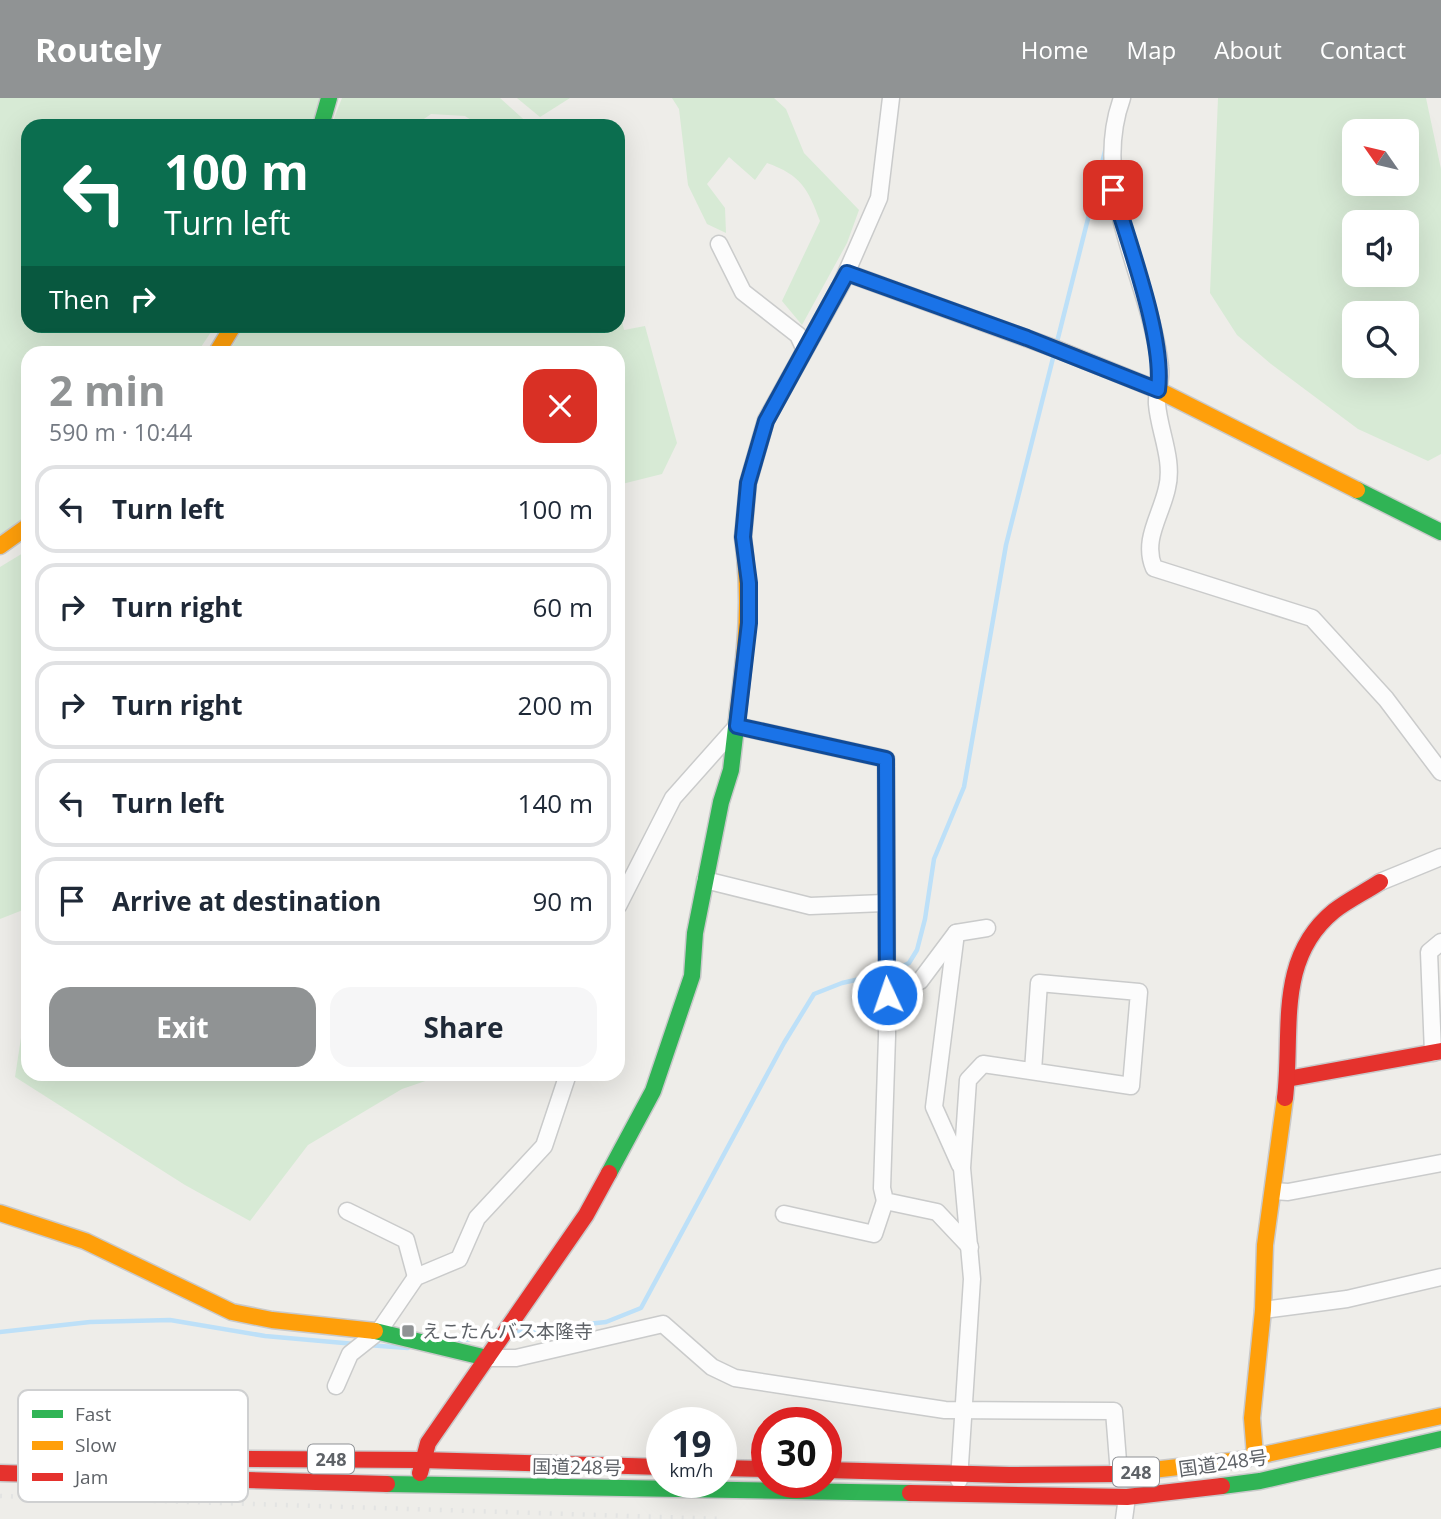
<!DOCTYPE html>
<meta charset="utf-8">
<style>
:root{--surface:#fff;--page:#f6f6f7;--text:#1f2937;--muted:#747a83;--line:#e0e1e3;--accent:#909394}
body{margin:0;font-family:"Open Sans","Noto Sans JP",sans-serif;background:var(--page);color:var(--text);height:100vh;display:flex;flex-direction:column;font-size:26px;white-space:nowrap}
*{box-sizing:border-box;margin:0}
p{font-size:23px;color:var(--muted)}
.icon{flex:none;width:38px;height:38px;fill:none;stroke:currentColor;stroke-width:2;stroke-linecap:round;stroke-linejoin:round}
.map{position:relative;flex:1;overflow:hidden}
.drawer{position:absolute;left:21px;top:248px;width:604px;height:735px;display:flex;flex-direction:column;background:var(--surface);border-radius:21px;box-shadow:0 7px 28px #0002}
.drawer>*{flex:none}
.banner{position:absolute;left:21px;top:21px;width:604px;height:214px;border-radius:21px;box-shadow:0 7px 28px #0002;background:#0b6e4f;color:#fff;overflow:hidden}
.needle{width:46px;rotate:304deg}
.tools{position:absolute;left:1342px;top:21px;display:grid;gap:14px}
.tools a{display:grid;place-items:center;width:77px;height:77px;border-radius:14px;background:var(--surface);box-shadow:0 7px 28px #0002;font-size:35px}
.speed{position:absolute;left:646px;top:1309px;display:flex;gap:14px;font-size:35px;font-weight:700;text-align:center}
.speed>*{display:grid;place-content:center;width:91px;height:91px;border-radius:50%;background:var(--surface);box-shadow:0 7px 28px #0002;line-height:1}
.speed small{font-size:18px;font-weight:400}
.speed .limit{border:10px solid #d22;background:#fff;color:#111}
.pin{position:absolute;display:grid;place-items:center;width:60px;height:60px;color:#fff;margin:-30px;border-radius:14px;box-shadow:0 4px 10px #0006}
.me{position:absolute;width:77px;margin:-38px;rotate:357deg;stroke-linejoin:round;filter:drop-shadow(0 0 5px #0008)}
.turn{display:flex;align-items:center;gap:24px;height:147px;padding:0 28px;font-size:32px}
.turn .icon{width:91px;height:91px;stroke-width:2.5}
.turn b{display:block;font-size:49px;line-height:60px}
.then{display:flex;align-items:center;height:66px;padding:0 28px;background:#0003;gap:14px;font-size:26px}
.round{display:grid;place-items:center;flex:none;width:74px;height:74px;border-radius:21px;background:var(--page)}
.headline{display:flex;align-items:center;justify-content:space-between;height:119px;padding:0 28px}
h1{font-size:42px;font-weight:700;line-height:52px;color:var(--accent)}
.primary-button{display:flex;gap:14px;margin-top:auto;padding:14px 28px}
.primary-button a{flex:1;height:80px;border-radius:21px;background:var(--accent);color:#fff;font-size:28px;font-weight:700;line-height:80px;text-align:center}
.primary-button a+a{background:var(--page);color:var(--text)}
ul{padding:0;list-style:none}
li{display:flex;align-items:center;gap:21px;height:88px;margin:0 14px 10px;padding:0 14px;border:4px solid var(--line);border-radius:21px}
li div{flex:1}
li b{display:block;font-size:26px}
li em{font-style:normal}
header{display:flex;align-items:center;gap:42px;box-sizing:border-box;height:98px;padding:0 35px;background:var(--accent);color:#fff}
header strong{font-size:33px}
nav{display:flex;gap:38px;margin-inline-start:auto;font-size:24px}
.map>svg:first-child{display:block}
.green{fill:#d7ead5;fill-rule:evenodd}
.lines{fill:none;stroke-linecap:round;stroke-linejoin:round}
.stream{stroke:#bde0f8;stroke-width:4.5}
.street-casing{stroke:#cacbcb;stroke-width:19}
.fast-casing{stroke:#c9c9ca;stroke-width:19}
.slow-casing{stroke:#c9c9ca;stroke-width:19}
.jam-casing{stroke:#c9c9ca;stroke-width:19}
.street{stroke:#fcfcfc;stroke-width:16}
.fast{stroke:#30b455;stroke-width:16}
.slow{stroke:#ff9f0a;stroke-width:16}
.jam{stroke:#e5322d;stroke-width:16}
.rail{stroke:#e3e4e3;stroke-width:4.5;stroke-dasharray:2 9;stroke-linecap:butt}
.route-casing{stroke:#114b97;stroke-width:18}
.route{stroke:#1a73e8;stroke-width:12}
.poi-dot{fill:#909394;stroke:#fff;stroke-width:2.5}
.labels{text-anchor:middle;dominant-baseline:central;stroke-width:7;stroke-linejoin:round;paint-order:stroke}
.shield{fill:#fff;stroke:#8e9195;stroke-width:2}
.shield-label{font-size:18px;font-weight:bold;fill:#5e6267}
.poi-label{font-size:19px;fill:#5e6267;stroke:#fff;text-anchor:start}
.street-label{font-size:19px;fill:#5e6267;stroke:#fff}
.key{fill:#fff;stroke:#cfd0d1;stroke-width:2}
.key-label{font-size:19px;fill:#5e6267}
</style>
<header>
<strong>Routely</strong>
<nav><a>Home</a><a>Map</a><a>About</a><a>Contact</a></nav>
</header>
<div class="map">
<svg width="1441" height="1421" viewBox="0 0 1441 1421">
<rect width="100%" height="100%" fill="#eeede9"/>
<g class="green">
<path d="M0,0H323L310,28H28V228H215L197,255L28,256V418L0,437Z"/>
<path d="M342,0H500L531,28H480L465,18L431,16L414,28H331Z"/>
<path d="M517,0H570L540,19Z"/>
<path d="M672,0H774L786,11L804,55L859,112L847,145L802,227L782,203L820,123C808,91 801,77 767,65L755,82L729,59L707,86L725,110L726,135L707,126L688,87L679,11Z"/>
<path d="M1218,0H1426L1441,71V356L1428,363L1358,331L1271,266L1237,237L1210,195ZM1407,33V86H1354V33ZM1407,124V177H1354V124ZM1407,215V268H1354V215Z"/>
<path d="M618,203L624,232L645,228L677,345L662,376L618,387V256H228L244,228H618Z"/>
<path d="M28,452V810L0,821V469Z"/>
<path d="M28,894V976L443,977L402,991L308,1047L250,1123L185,1087L15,979Z"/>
</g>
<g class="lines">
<g class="stream">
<path d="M1057,244L1107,45"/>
<path d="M891,874L909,865L917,852L925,821L934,761L964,689L1006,447L1054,256"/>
<path d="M0,1234L90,1224L170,1222L265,1238L355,1246"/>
<path d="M513,1234L606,1224L641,1210L784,945L814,896L842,885L882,876"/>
<path d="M458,1243L491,1238"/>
<path d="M367,1247L408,1250"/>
</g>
<defs>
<g id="street">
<path d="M1122,0C1089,91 1150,180 1160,269C1162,281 1156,294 1157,306C1159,333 1174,362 1167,390C1161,418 1142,442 1154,470L1312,520L1386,601L1441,674"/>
<path d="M719,146L743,194L798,237L804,250"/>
<path d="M743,439L748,385L766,322L841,187L879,100L891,0"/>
<path d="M705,782L810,808L884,805"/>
<path d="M1380,784L1441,759"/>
<path d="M618,808L673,700L737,628L886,661L887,938L882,1090L885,1103L937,1114L970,1149"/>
<path d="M956,835L934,1009L960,1067"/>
<path d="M886,896L920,883L956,835L987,830"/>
<path d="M1433,955L1429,854L1441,844"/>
<path d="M1273,1093L1288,1094L1441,1065"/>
<path d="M347,1113L406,1142L416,1179"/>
<path d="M784,1116L874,1136L885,1103"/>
<path d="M1263,1212L1347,1201L1441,1179"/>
<path d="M487,1260H516L663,1226L712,1269L735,1280L945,1312L1114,1313L1119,1376"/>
<path d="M336,1288L350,1256L379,1233L416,1179L459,1161L477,1120L544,1048L568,976"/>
<path d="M959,1382L972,1181L962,1070L968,982L983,966L1131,988L1139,894L1039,885L1033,973"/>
<path d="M1124,1421L1127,1399"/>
</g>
<g id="fast">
<path d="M321,28L329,0"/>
<path d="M1357,392L1441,434"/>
<path d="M609,1075L653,993L692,878L695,835L721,704L731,672L738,612"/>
<path d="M375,1233L487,1260"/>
<path d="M387,1386L910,1395"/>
<path d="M1222,1388L1260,1383L1441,1341"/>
</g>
<g id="slow">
<path d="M847,175L1059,252L1158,292L1357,392"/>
<path d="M216,256L233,228"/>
<path d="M0,448L28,428"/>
<path d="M738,612C746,551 751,501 743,439"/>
<path d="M0,1115L85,1143L232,1214L272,1222L375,1233"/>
<path d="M1255,1357L1252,1320L1263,1212L1265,1147L1285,1000"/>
<path d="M1117,1376L1240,1362L1441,1318"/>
</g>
<g id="jam">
<path d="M1287,981L1441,953"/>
<path d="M1285,1000C1293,934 1275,861 1334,813C1348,802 1365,794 1380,784"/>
<path d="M115,1360L421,1362L662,1369"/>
<path d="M721,1370L766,1371"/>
<path d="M826,1372L1009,1377L1117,1376"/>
<path d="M0,1375L387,1386"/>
<path d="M420,1375L428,1345L586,1117L609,1075"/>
<path d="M910,1395L1127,1399L1222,1388"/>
</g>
</defs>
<use href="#street" class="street-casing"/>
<use href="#fast" class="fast-casing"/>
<use href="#slow" class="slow-casing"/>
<use href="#jam" class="jam-casing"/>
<use href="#street" class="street"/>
<use href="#fast" class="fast"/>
<use href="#slow" class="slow"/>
<use href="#jam" class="jam"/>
<path class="rail" d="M0,1398L725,1421"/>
</g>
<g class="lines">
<defs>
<path id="route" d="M887,897L886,661L737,628L749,525V485L743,439L748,385L766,323L847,175L1027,240L1158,292C1165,241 1128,144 1113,92"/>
</defs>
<use href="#route" class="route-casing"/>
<use href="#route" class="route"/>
</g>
<rect class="poi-dot" x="401" y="1226" width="14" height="14" rx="3.5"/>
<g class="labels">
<g class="shield">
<rect x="308" y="1346.5" width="46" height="29" rx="5"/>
<rect x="1113" y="1359.5" width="46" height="29" rx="5"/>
</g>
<g class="shield-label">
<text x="331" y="1361">248</text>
<text x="1136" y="1374">248</text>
</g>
<g class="poi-label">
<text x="422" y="1233">えこたんバス本隆寺</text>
</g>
<g class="street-label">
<text transform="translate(1223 1365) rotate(-8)">国道248号</text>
<text transform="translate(577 1369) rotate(1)">国道248号</text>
</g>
</g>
<rect x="18" y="1292" width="230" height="112" rx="10" class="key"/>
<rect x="32" y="1312" width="31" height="8" fill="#30b455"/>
<rect x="32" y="1343" width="31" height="9" fill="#ff9f0a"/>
<rect x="32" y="1375" width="31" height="8" fill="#e5322d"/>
<g class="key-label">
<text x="75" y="1323">Fast</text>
<text x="75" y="1354">Slow</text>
<text x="75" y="1386">Jam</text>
</g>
</svg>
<div class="tools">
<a><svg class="needle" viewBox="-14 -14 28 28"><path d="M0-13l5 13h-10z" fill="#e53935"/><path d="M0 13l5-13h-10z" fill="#747a83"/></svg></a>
<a><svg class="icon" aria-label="sound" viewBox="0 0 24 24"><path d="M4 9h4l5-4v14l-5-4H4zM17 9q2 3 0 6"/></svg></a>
<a><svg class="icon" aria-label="search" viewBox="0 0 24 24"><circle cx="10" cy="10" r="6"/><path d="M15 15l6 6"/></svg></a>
</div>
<div class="speed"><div>19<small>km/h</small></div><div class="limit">30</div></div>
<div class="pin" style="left:1113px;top:92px;background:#d93025"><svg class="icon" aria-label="arrive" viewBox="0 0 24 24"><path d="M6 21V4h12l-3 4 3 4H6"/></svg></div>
<svg class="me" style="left:887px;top:897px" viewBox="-20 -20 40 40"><circle r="17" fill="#1a73e8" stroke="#fff" stroke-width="3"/><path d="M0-11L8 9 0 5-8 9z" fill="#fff"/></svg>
<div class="banner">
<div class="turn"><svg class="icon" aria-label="left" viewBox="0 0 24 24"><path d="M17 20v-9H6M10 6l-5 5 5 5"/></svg><div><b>100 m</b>Turn left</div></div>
<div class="then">Then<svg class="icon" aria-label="right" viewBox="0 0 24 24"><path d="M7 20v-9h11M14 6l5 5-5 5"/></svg></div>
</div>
<section class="drawer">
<div class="headline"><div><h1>2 min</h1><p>590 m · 10:44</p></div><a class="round" style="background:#d93025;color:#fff"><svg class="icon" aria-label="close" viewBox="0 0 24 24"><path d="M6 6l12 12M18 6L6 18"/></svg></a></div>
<ul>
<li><svg class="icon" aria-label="left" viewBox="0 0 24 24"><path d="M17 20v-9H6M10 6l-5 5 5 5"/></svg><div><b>Turn left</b></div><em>100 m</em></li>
<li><svg class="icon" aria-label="right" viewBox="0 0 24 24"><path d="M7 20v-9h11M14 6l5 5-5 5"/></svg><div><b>Turn right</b></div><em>60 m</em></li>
<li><svg class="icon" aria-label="right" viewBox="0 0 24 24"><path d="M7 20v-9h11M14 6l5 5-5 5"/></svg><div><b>Turn right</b></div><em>200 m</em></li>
<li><svg class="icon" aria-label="left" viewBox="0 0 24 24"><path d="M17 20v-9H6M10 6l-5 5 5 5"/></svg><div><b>Turn left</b></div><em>140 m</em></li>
<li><svg class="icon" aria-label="arrive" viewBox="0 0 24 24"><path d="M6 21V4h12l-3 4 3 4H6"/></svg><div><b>Arrive at destination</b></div><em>90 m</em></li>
</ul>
<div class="primary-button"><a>Exit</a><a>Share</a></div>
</section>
</div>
